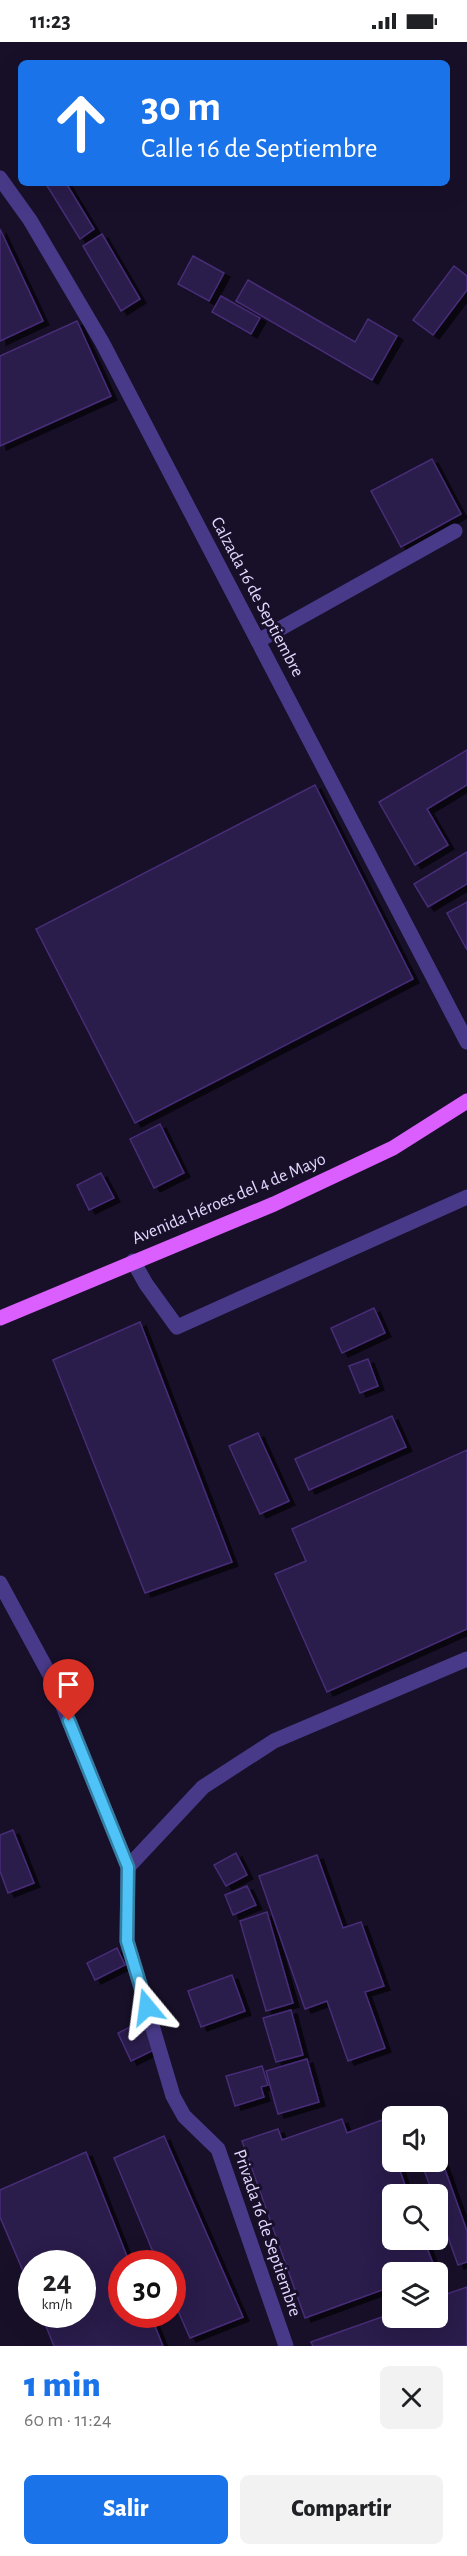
<!DOCTYPE html>
<html lang="es">
<meta charset="utf-8">
<style>
:root{--surface:#fff;--page:#f2f2f2;--text:#202124;--muted:#757577;--accent:#1a73e8}
body{margin:0;font-family:"Alegreya Sans",sans-serif;background:var(--page);color:var(--text);height:100vh;display:flex;flex-direction:column;font-size:22px;white-space:nowrap}
*{box-sizing:border-box;margin:0}
p{font-size:20px;color:var(--muted)}
.icon{flex:none;width:33px;height:33px;fill:none;stroke:currentColor;stroke-width:2;stroke-linecap:round;stroke-linejoin:round}
.map{position:relative;height:2304px;overflow:hidden}
.sheet{display:flex;flex-direction:column;background:var(--surface);flex:1}
.sheet>*{flex:none}
.guide{position:absolute;left:18px;top:18px;width:432px;height:126px;border-radius:9px;box-shadow:0 6px 24px #0002;background:#1a73e8;color:#fff;overflow:hidden}
.fabs{position:absolute;left:382px;top:2064px;display:grid;gap:12px}
.fabs a{display:grid;place-items:center;width:66px;height:66px;border-radius:9px;background:var(--surface);box-shadow:0 6px 24px #0002;font-size:30px}
.speed{position:absolute;left:18px;top:2208px;display:flex;gap:12px;font-size:30px;font-weight:700;text-align:center}
.speed>*{display:grid;place-content:center;width:78px;height:78px;border-radius:50%;background:var(--surface);box-shadow:0 6px 24px #0002;line-height:1}
.speed small{font-size:15px;font-weight:400}
.speed .limit{border:9px solid #d22;background:#fff;color:#111}
.pin{position:absolute;display:grid;place-items:center;width:51px;height:51px;color:#fff;margin:-62px -26px;border-radius:50% 50% 50% 0;rotate:-45deg;box-shadow:0 0 6px #0007}
.pin .icon{rotate:45deg}
.me{position:absolute;width:66px;margin:-33px;rotate:344deg;stroke-linejoin:round;filter:drop-shadow(0 0 4px #0008)}
.turn{display:flex;align-items:center;gap:21px;height:126px;padding:0 24px;font-size:27px}
.turn .icon{width:78px;height:78px;stroke-width:2.5}
.turn b{display:block;font-size:42px;line-height:51px}
.round{display:grid;place-items:center;flex:none;width:63px;height:63px;border-radius:9px;background:var(--page)}
.head{display:flex;align-items:center;justify-content:space-between;height:102px;padding:0 24px}
h1{font-size:36px;font-weight:800;line-height:45px;color:var(--accent)}
.action{display:flex;gap:12px;margin-top:auto;padding:12px 24px}
.action a{flex:1;height:69px;border-radius:9px;background:var(--accent);color:#fff;font-size:24px;font-weight:800;line-height:69px;text-align:center}
.action a+a{background:var(--page);color:var(--text)}
.status{display:flex;justify-content:space-between;align-items:center;height:42px;padding:0 30px;background:var(--surface);direction:ltr}
.status svg{height:16px;fill:currentColor}
.map>svg:first-child{display:block}
.building{fill:#2c1b4b;stroke:#462d77;stroke-width:1.5;filter:url(#shadow)}
.lines{fill:none;stroke-linecap:round;stroke-linejoin:round}
.minor{stroke:#493a89;stroke-width:15}
.major{stroke:#db5fff;stroke-width:15}
.route-casing{stroke:#337fa1;stroke-width:15}
.route{stroke:#4fc3f7;stroke-width:10}
.labels{text-anchor:middle;dominant-baseline:central;stroke-width:6;stroke-linejoin:round;paint-order:stroke}
.street-label{font-size:18px;fill:#e2d8ff;stroke:#181029}
</style>
<div class="status"><b>11:23</b><svg viewBox="0 0 49 12"><path d="M0 12V9h3v3zM5 12V6h3v6zM10 12V3h3v9zM15 12V0h3v12zM26 1h20v11H26zM47 4h2v5h-2z"/></svg></div>
<div class="map">
<svg width="467" height="2304" viewBox="0 0 467 2304">
<defs>
<filter id="shadow"><feDropShadow dx="6" dy="4" stdDeviation="0" flood-color="#0009"/></filter>
</defs>
<rect width="100%" height="100%" fill="#181029"/>
<g class="building">
<path d="M48,141H66L94,187L80,197L46,142Z"/>
<path d="M0,187L43,279L0,299Z"/>
<path d="M102,192L140,257L121,269L83,204Z"/>
<path d="M193,214L224,231L209,259L178,242Z"/>
<path d="M454,224L467,234V248L433,293L413,278Z"/>
<path d="M248,238L355,300L368,277L397,294L372,338L236,259Z"/>
<path d="M221,254L260,276L251,292L212,270Z"/>
<path d="M77,279L111,354L0,404V314Z"/>
<path d="M432,417L461,472L401,505L371,449Z"/>
<path d="M467,708V743L427,767L448,803L415,823L379,760Z"/>
<path d="M315,743L413,937L135,1081L36,887Z"/>
<path d="M467,810V842L428,865L414,842Z"/>
<path d="M467,860V908L447,871Z"/>
<path d="M160,1082L184,1131L154,1146L130,1097Z"/>
<path d="M101,1131L114,1156L89,1168L77,1143Z"/>
<path d="M374,1266L385,1291L342,1311L331,1286Z"/>
<path d="M140,1280L232,1520L145,1551L53,1318Z"/>
<path d="M368,1317L378,1344L360,1351L349,1324Z"/>
<path d="M392,1374L406,1405L309,1448L295,1417Z"/>
<path d="M258,1391L289,1459L260,1472L229,1404Z"/>
<path d="M467,1408V1587L327,1650L275,1532L306,1519L292,1487Z"/>
<path d="M13,1788L34,1841L8,1851L0,1829V1793Z"/>
<path d="M236,1811L247,1833L226,1844L214,1823Z"/>
<path d="M317,1813L343,1886L361,1880L384,1944L365,1950L385,2006L348,2019L327,1959L305,1967L259,1834Z"/>
<path d="M247,1844L256,1863L233,1873L225,1853Z"/>
<path d="M267,1870L293,1961L266,1969L240,1879Z"/>
<path d="M117,1906L125,1923L95,1938L87,1921Z"/>
<path d="M232,1933L245,1969L201,1985L188,1949Z"/>
<path d="M291,1968L303,2013L276,2020L263,1976Z"/>
<path d="M142,1979L156,2007L131,2019L118,1991Z"/>
<path d="M307,2017L319,2060L278,2072L266,2029Z"/>
<path d="M262,2024L268,2043L261,2045L264,2055L235,2064L226,2034Z"/>
<path d="M342,2077L347,2091L382,2078L393,2109V2120H397L408,2152H393V2198H424L436,2229L393,2230V2244L305,2276L242,2099L278,2087L282,2098Z"/>
<path d="M164,2094L243,2275L190,2296L172,2255V2222H158L114,2116Z"/>
<path d="M438,2108L467,2189V2220L458,2223L438,2167V2152H433L421,2120H438Z"/>
<path d="M86,2110L130,2222H122V2272H150L163,2304H54L41,2272H82V2222H32V2250L0,2175V2148Z"/>
<path d="M467,2245V2304H313L311,2300L393,2271V2276H438V2255Z"/>
</g>
<g class="lines">
<g class="minor">
<path d="M0,136L30,178L102,300L467,1000"/>
<path d="M258,599L455,489"/>
<path d="M133,1219L146,1242L177,1285L467,1155"/>
<path d="M0,1541L52,1637L128,1825L127,1899L173,2054L184,2074L218,2107L286,2304"/>
<path d="M128,1825L203,1745L274,1699L467,1617"/>
</g>
<path class="major" d="M0,1276L274,1162L393,1106L467,1059"/>
</g>
<g class="lines">
<defs>
<path id="route" d="M69,1679L128,1825L127,1899L147,1965"/>
</defs>
<use href="#route" class="route-casing"/>
<use href="#route" class="route"/>
</g>
<g class="labels">
<g class="street-label">
<text transform="translate(257 555) rotate(62)">Calzada 16 de Septiembre</text>
<text transform="translate(229 1157) rotate(-23)">Avenida Héroes del 4 de Mayo</text>
<text transform="translate(267 2191) rotate(71)">Privada 16 de Septiembre</text>
</g>
</g>
</svg>
<div class="fabs">
<a><svg class="icon" aria-label="sound" viewBox="0 0 24 24"><path d="M4 9h4l5-4v14l-5-4H4zM17 9q2 3 0 6"/></svg></a>
<a><svg class="icon" aria-label="search" viewBox="0 0 24 24"><circle cx="10" cy="10" r="6"/><path d="M15 15l6 6"/></svg></a>
<a><svg class="icon" aria-label="layers" viewBox="0 0 24 24"><path d="M12 4l9 5-9 5-9-5zM3 14l9 5 9-5"/></svg></a>
</div>
<div class="speed"><div>24<small>km/h</small></div><div class="limit">30</div></div>
<div class="pin" style="left:69px;top:1679px;background:#d93025"><svg class="icon" aria-label="arrive" viewBox="0 0 24 24"><path d="M6 21V4h12l-3 4 3 4H6"/></svg></div>
<svg class="me" style="left:147px;top:1965px" viewBox="-20 -20 40 40"><path d="M0-17L14 15 0 8-14 15z" fill="#4fc3f7" stroke="#fff" stroke-width="4"/></svg>
<div class="guide">
<div class="turn"><svg class="icon" aria-label="ahead" viewBox="0 0 24 24"><path d="M12 20V5M6 11l6-6 6 6"/></svg><div><b>30 m</b>Calle 16 de Septiembre</div></div>
</div>
</div>
<section class="sheet">
<div class="head"><div><h1>1 min</h1><p>60 m · 11:24</p></div><a class="round"><svg class="icon" aria-label="close" viewBox="0 0 24 24"><path d="M6 6l12 12M18 6L6 18"/></svg></a></div>
<div class="action"><a>Salir</a><a>Compartir</a></div>
</section>
